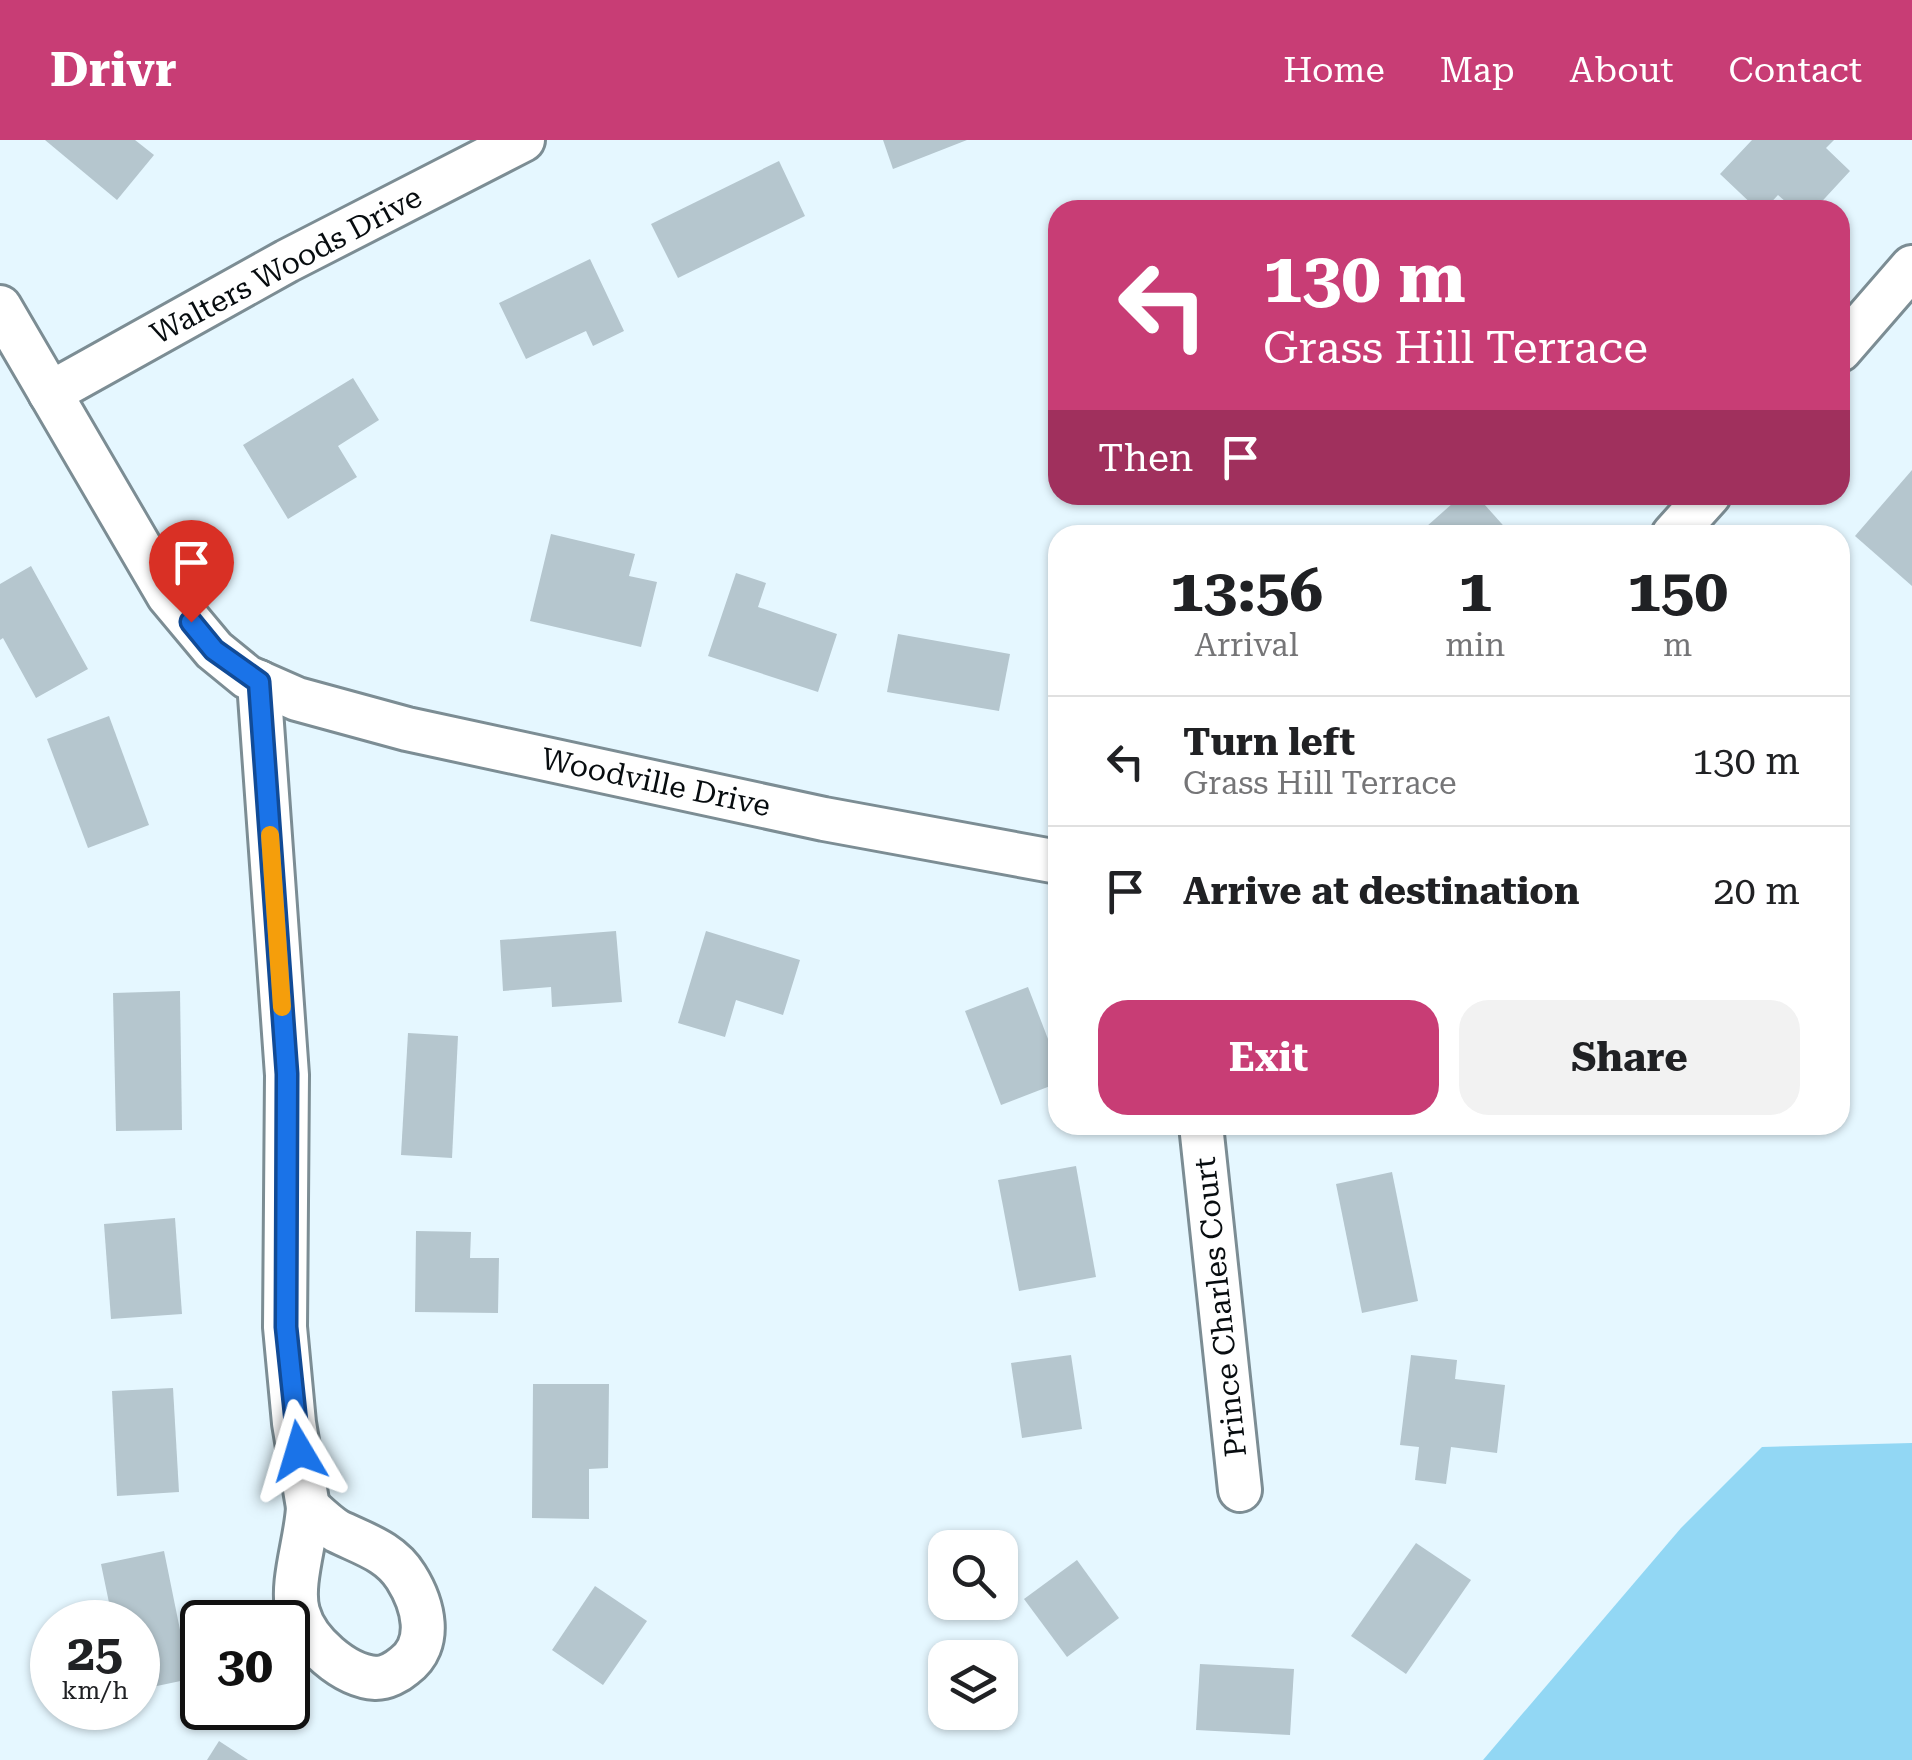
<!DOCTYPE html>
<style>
:root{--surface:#fff;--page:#f2f2f2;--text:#202124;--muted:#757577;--line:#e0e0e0;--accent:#c83d75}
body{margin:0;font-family:"Roboto Serif",serif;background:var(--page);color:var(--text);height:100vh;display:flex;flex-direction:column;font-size:38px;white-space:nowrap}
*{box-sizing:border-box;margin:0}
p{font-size:32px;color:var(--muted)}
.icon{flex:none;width:55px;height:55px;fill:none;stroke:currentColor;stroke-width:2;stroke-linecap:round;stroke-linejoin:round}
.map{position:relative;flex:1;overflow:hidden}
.sheet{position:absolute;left:1048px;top:385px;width:802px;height:610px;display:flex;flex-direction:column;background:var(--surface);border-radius:30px;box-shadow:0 2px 8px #0004}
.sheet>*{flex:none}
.guide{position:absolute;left:1048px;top:60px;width:802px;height:305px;border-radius:30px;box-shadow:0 2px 8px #0004;background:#c83d75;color:#fff;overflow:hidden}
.fabs{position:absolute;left:928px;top:1390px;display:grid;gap:20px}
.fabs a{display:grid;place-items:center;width:90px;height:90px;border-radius:20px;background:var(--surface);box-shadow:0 2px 8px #0004;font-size:50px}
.speed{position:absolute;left:30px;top:1460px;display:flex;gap:20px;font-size:50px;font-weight:700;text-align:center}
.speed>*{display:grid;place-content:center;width:130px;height:130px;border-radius:50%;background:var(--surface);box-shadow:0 2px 8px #0004;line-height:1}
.speed small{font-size:25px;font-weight:400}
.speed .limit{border:5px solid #111;border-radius:15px;background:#fff;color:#111}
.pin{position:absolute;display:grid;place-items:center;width:85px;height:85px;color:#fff;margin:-102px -42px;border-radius:50% 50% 50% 0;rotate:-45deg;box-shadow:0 0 10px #0007}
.pin .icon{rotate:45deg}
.me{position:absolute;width:110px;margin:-55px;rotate:353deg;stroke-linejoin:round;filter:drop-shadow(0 0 8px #0008)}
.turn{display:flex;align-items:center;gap:35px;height:210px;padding:0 50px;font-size:45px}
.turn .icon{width:130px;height:130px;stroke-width:2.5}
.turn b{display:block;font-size:70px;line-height:85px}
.then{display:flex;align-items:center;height:95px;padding:0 50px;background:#0003;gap:20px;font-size:38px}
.eta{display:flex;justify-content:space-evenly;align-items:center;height:170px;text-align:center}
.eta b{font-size:60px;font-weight:700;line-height:70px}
.action{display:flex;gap:20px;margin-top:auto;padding:20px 50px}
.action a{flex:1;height:115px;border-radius:30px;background:var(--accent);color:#fff;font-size:40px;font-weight:700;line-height:115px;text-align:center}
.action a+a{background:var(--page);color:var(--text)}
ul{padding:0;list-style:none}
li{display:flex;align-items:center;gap:30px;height:130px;padding:0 50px;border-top:2px solid var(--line)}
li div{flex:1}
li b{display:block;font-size:38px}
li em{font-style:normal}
header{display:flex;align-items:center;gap:60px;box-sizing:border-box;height:140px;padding:0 50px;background:var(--accent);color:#fff}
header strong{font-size:48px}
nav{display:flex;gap:55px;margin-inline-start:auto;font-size:35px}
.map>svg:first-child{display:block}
.green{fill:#92d7f4}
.building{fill:#b5c6ce}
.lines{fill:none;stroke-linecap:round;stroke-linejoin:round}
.street-casing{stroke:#7c8d94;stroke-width:48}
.street{stroke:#fff;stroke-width:42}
.route-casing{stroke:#114b97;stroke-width:25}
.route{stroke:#1a73e8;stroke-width:18}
.slow{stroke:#f59e0b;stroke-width:18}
.labels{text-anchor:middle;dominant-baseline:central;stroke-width:8;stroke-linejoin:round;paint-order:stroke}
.street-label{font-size:30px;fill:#070c0f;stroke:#fff}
</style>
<header>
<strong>Drivr</strong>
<nav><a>Home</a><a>Map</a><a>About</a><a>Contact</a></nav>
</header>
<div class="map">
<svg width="1912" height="1620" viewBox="0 0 1912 1620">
<rect width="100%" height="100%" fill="#e5f7ff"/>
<path class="green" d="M1912,1303V1620H1483L1681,1388L1762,1307Z"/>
<g class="building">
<path d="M45,0H135L154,15L117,60Z"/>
<path d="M883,0H967L893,29Z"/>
<path d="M1752,0H1834L1826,8L1850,31L1814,70H1795L1778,55L1764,70H1758L1720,34Z"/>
<path d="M779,21L805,76L678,138L651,84Z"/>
<path d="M590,119L624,191L593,206L586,191L526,219L499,163Z"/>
<path d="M353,238L379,280L338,306L357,337L288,379L243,305Z"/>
<path d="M1912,330V446L1855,396Z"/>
<path d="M1462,355H1476L1510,393L1417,395Z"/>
<path d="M551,394L635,414L629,436L657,442L641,507L530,481Z"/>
<path d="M31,426L88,529L36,558L3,498L0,500V444Z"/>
<path d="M736,433L766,443L758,467L837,494L818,552L708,516Z"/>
<path d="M898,494L1010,514L999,571L887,552Z"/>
<path d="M109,576L149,685L88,708L47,599Z"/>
<path d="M616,791L622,862L552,867L551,847L503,851L500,800Z"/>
<path d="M706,791L800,820L783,875L736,860L725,897L678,883Z"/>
<path d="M1028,847L1058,925V943L1001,965L965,871Z"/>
<path d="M180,851L182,990L116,991L113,853Z"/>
<path d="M408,893L458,896L452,1018L401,1015Z"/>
<path d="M1076,1026L1096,1137L1019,1151L998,1040Z"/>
<path d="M1392,1032L1418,1161L1362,1173L1336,1044Z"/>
<path d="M175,1078L182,1174L111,1179L104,1084Z"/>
<path d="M416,1091L471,1092L470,1118H499L498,1173L415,1172Z"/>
<path d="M1071,1215L1082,1289L1022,1298L1011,1223Z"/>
<path d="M1411,1215L1457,1220L1455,1239L1505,1245L1497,1313L1451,1307L1446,1344L1415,1340L1419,1307L1400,1305Z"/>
<path d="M533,1244H609L608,1328L589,1329V1379L532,1378Z"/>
<path d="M173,1248L179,1352L117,1356L112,1251Z"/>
<path d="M1416,1403L1471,1440L1406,1534L1351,1496Z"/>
<path d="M164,1411L190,1539L138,1550V1482H113L101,1424Z"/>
<path d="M1077,1420L1119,1478L1067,1517L1024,1459Z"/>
<path d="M595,1446L647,1481L603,1545L552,1510Z"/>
<path d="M1200,1524L1294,1529L1290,1595L1196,1590Z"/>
<path d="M219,1601L248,1620H207Z"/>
</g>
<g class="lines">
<defs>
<g id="street">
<path d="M0,167L168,455L214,510L247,537L297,559L407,589L824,679L1058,722"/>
<path d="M1840,210L1912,127"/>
<path d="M50,253L287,121L523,0"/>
<path d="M1673,395L1709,355"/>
<path d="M259,542L287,935L285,1187L294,1283L308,1367"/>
<path d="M1201,985L1240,1350"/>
<path d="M308,1367C317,1375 327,1385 337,1391C363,1404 390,1411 406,1437C423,1464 434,1504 404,1526C397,1532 386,1538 376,1538C344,1536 306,1502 298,1472C290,1444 307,1398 308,1367Z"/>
</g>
</defs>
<use href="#street" class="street-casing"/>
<use href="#street" class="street"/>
</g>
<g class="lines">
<defs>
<path id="route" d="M191,482L214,510L259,542L287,934L286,1187L299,1311"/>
</defs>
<use href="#route" class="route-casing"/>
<use href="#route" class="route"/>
<path class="slow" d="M270,695L282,867"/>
</g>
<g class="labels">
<g class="street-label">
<text transform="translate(286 125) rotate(-28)">Walters Woods Drive</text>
<text transform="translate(656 642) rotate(12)">Woodville Drive</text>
<text transform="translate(1220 1167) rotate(-96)">Prince Charles Court</text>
</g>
</g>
</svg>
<div class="fabs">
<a><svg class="icon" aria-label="search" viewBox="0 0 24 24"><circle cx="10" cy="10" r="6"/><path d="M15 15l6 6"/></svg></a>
<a><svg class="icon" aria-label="layers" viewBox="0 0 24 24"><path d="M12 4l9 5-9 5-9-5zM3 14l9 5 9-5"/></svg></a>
</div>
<div class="speed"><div>25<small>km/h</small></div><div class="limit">30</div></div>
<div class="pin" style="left:191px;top:482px;background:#d93025"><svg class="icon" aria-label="arrive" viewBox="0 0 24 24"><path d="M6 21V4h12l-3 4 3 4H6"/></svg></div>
<svg class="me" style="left:299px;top:1311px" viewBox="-20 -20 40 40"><path d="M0-17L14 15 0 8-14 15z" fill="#1a73e8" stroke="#fff" stroke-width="4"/></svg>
<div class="guide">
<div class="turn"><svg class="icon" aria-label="left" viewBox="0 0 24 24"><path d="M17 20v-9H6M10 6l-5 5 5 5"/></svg><div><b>130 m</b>Grass Hill Terrace</div></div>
<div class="then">Then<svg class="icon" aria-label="arrive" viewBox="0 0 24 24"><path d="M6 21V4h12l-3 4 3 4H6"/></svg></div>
</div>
<section class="sheet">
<div class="eta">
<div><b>13:56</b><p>Arrival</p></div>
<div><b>1</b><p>min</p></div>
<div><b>150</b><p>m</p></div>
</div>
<ul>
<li><svg class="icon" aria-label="left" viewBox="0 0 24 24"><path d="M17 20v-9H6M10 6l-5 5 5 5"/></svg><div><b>Turn left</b><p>Grass Hill Terrace</p></div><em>130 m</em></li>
<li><svg class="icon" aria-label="arrive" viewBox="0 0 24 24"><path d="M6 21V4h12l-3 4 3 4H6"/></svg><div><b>Arrive at destination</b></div><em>20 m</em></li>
</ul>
<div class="action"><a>Exit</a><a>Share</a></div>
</section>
</div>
